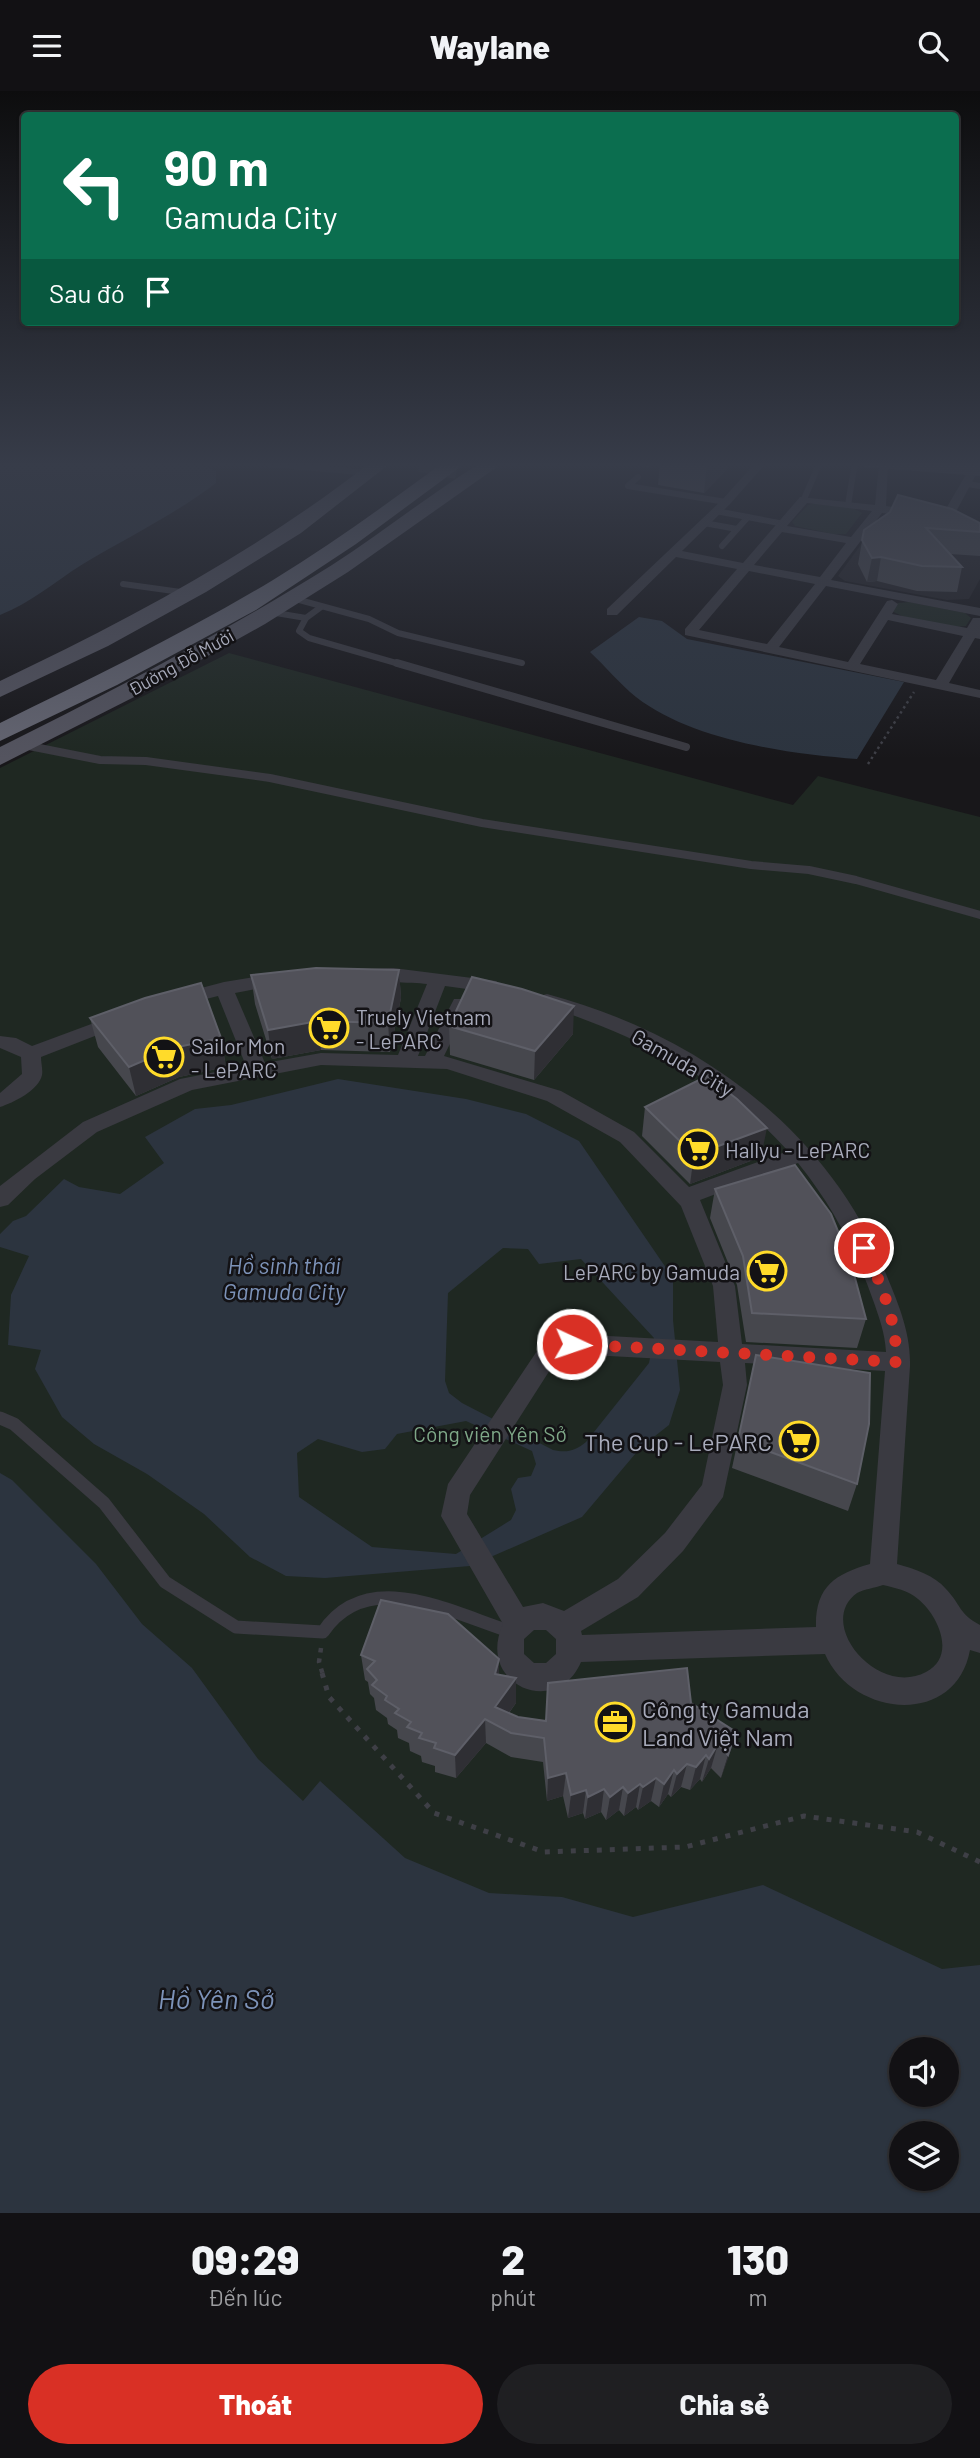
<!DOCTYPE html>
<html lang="vi">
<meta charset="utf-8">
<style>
:root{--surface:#121114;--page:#1f1f22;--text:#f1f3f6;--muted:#9c9da0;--line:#313134;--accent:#d93025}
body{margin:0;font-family:Barlow,sans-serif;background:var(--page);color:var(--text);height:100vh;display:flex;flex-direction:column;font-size:26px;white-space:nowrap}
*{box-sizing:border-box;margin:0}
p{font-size:23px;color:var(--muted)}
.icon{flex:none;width:38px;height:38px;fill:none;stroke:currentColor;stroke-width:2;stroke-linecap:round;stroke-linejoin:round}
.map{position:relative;height:2122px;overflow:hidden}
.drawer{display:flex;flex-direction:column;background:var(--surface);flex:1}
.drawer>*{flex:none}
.guide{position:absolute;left:21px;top:21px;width:938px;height:214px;border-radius:7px;box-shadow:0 2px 5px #0004,0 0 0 2px var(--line);background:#0b6e4f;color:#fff;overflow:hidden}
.buttons{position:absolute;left:889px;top:1946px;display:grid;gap:14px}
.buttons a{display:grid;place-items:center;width:70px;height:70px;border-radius:50%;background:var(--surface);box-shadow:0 2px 5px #0004,0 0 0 2px var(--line);font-size:35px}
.pin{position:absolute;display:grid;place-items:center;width:60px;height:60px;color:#fff;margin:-30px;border:4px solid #fff;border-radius:50%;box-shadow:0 2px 7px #0007}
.me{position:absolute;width:77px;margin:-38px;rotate:93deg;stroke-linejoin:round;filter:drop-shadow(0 0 5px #0008)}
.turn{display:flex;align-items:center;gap:24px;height:147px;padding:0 28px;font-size:32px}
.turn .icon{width:91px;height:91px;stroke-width:2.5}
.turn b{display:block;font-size:49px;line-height:60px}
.then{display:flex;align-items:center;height:66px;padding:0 28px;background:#0003;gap:14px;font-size:26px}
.eta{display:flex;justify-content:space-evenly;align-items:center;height:119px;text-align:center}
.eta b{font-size:42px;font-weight:800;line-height:49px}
.action{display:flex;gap:14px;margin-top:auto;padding:14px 28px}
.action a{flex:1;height:80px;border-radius:42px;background:var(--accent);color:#fff;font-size:28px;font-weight:800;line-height:80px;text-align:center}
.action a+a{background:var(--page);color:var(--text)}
header{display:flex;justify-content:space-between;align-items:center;height:91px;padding:0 28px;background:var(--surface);font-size:32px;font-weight:800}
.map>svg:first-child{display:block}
.built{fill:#242327}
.green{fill:#1f2822;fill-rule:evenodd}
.water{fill:#2c343f;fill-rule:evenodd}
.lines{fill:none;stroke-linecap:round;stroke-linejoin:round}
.primary-tunnel{stroke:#35353a;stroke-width:20;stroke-dasharray:20 10;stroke-linecap:butt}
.path-far2{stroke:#3e3f46;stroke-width:2.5;stroke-dasharray:2.5 3.5;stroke-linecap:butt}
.path-far1{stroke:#3e3f46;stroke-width:4.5;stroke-dasharray:4.5 6;stroke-linecap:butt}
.path{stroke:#3e3f46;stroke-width:5;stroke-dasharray:5 8;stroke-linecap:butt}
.lane-far2{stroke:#3a3a41;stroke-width:6}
.lane-far1{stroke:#3a3a41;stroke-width:8}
.lane{stroke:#3a3a41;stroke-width:13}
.street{fill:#3a3a41;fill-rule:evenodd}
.secondary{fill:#46474f;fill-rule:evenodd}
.primary{fill:#54545f;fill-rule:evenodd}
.highway{fill:#646571;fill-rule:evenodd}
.wall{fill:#46474d}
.shaded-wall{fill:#2f2f34}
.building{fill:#515159;stroke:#5e5f68;stroke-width:2}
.route{stroke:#d93025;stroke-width:12;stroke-dasharray:0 21.6}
.labels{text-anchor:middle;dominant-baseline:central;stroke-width:5;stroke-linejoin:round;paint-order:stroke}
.far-street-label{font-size:18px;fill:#a8abbb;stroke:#131215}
.poi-label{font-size:21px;fill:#a8abbb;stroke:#131215;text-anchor:start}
.street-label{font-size:21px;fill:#a8abbb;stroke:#131215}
.park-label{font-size:21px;fill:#7ea787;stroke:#131215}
.water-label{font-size:23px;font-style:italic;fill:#7d93b9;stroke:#131215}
.near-poi-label{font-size:24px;fill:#a8abbb;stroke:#131215;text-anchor:end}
.near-water-label{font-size:28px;font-style:italic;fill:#7d93b9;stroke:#131215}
</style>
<header><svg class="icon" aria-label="menu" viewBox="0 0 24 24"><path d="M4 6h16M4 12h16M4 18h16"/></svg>Waylane<svg class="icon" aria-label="search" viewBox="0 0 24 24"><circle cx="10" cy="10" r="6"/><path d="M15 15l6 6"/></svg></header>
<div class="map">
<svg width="980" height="2122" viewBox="0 0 980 2122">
<rect width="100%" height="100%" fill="#18171a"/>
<path class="built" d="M893,423L980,438V488L969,508L947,509L845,490L838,485L882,425Z"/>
<g class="green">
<path d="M817,412L853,417L862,422L846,443H833L795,435L792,431L808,414Z"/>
<path d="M909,511L965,522L971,527L966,535C945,538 911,531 892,520L898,512Z"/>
<path d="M229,562L793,714L818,685L980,726V2122H0V677ZM901,1958H947V2004H901ZM901,2042H947V2088H901Z"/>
</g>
<g class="water">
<path d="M0,371H196L216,380V392C174,424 128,446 83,473C54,491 31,512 0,524Z"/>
<path d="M639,526L662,530L687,548L904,591L857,668C788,663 691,649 636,606C620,593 605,575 590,561Z"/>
<path d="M338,988L466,1008L526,1023L579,1050L673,1187V1229L680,1299L669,1334L641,1356L582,1426L470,1475L325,1487L286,1485L250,1466L204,1423L147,1383L94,1353L62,1326L35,1278L41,1259L8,1254L11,1204L29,1165L0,1156V1143L13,1130L26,1125L64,1088L79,1096L120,1103L164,1072L145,1046L195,1018L231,1014ZM503,1157L528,1158L539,1173L581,1168L654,1247L649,1272L586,1351C575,1360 567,1362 553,1359L462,1312L449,1302L445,1290L448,1202ZM466,1330L532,1360L536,1373L531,1385L518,1387L511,1398L516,1419L511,1429L456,1463L372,1456L299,1406L297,1362L318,1348L362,1361L385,1358L397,1343Z"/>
<path d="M0,1382L12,1389L96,1473L142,1533L192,1577L258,1668L303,1710L320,1690L405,1767L489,1802L562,1806L633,1826L763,1794L942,1878L980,1874V2122H0ZM947,1958V2004H901V1958ZM947,2042V2088H901V2042Z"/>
</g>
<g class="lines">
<path class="primary-tunnel" d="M420,371L457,378"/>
<path class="path-far2" d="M868,673L914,601"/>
<path class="path-far1" d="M321,1557L319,1571L323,1584"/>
<path class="path" d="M322,1582L329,1606L434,1722L544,1761L685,1756L804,1725L917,1741L980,1771"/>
<g class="lane-far2">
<path d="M259,372L370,382"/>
<path d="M638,386L628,395L726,411"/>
<path d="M968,393L980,395"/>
<path d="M804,408L820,371"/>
<path d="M848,414L855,371"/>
<path d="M716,420L784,433"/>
<path d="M704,432L737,438"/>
<path d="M722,455L748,426"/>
<path d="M123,493L188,502"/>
<path d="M292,507L369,528L398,542L522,572"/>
<path d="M321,516L306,527L299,540L309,547L403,574"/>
<path d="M270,521L306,527"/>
</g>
<g class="lane-far1">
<path d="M397,572L686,656"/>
<path d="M24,654L100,669L146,670L270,687L482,732L751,774L809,779L856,789L980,824"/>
</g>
<path class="lane" d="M0,1327L14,1333L104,1412L165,1491L236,1536L323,1541C368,1474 453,1523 512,1541"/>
<g class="street">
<path d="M756,371H767L730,413L682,460L743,472L800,406L875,414L879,373L888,371L886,415L919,420L925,423L919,426L882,422L831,489L980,517V525L826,495L779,556L848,571L887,510L892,509L898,513L892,523L967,537L973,527H980V548L975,547L949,592L980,599V607L685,544V538L737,478L676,466L617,524H607V518L722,409ZM807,412L872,420L851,446L787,435ZM782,441L846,452L820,486L754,474ZM749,480L815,493L767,553L699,539ZM888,529L963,545L936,589L860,573Z"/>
<path d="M973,377L978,380L952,428L942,430L940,428L968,380Z"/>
<path d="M393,877L496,890L505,896L496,902L445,895L418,965H425L454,908H468L470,912L444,965L561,1000L634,1041L689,1096L788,1060C721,986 634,943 540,913L538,909L540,905L547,903C694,942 825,1035 884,1178C897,1210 911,1240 910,1275L897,1473C915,1478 934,1484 946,1498C962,1515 958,1522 980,1534V1562L970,1559C956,1636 853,1627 825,1563L581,1571C557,1628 475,1594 503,1533L441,1425L448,1393L541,1254L551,1248L572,1243L718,1251L713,1195L681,1115L620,1051L547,1010L447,978L321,974L192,999L97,1041L35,1088L8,1114L0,1116V1095L83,1031L180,988L246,975L218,905L178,915L171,913L169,909L171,905L224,891L280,882L287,884L289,888L287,892L235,902L265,972L321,962L398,964L427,893C413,891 369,892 362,884L371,878ZM798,1072C832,1114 855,1158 873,1209C879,1226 885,1242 886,1261L742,1253L735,1195L700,1109ZM572,1263L720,1271L723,1294L702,1394L665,1442L618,1488L564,1520L543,1512L523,1516L467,1423L470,1404L557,1268ZM745,1272L885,1280L870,1473C835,1483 815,1496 816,1536L582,1544L581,1540L638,1506L683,1460L723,1406L747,1294ZM883,1494C895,1497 908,1499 918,1508C938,1524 957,1565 926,1581C877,1607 815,1532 857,1502C864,1498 875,1497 883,1494ZM534,1539H546L556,1548V1563L546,1572H534L524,1563V1548Z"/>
<path d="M121,922L128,924L131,928L128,932L41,966C41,972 43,979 42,984C39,999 13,1012 0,1016V1002L22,983L21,966L0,957V945L16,947L32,955Z"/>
</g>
<path class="secondary" d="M856,371H931L980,375V385L864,376Z"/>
<g class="primary">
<path d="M371,371H392L301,442L206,501L108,555L0,606V590C131,528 257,460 371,371Z"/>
<path d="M482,371H504L348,481L265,533L138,604L0,674V656C113,600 225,541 332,474C383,441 430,403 482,371Z"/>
</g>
<path class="highway" d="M444,371H467L356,453L256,519L117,594L0,650V632C92,587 185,542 273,489C332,453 388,412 444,371Z"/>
</g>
<g class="wall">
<path d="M579,371H650L649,376Z"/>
<path d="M660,371H734L704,402L658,394Z"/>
<path d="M980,432V465L950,463L962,476L957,501L917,500L877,490L867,491L858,473L864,439Z"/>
<path d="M399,879L401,907L390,961L321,959L272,968L255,913L251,884Z"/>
<path d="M90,927L221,947L226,976L179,986L136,1005L98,956Z"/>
<path d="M449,935L573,943L534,989L450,964Z"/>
<path d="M645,1016L761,1066L690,1093L642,1045Z"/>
<path d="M715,1098L866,1228L857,1257L746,1251L737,1194L710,1127Z"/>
<path d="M756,1264L857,1393L848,1420L732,1377Z"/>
<path d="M361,1564L516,1587V1612L509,1622L518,1626L546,1630L691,1612L736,1641L721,1687L711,1677L702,1691L700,1688L690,1699L681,1696L671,1706L668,1703L659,1716L651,1710L638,1719L636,1716L624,1725L619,1719L606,1729L601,1721L585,1728L583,1722L568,1727L563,1705L547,1710L543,1671L511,1666L486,1652L456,1687L435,1681V1675L422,1671L421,1665L410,1660L409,1652L398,1647L397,1639L388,1633L387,1627L376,1619L374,1607L370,1603L368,1591L365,1589Z"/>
</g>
<g class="shaded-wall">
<path d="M707,371H734L704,402Z"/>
<path d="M881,466L877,490L867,491L872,467Z"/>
<path d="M399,879L401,907L390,961L388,932Z"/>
<path d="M574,915L573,943L534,989L535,960Z"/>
<path d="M318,930L321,959L272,968L268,939Z"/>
<path d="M221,947L226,976L179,986L136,1005L129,976L173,957Z"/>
<path d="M767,1037L761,1066L690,1093L694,1064Z"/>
<path d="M499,1568V1594L495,1583Z"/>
<path d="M516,1587V1612L499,1635L495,1616Z"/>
<path d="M485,1628L486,1652L456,1687L455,1664Z"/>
<path d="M736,1641L729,1665L721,1687L728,1664Z"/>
<path d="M718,1653L711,1677L702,1691L709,1668Z"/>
<path d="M706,1664L700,1688L690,1699L696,1676Z"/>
<path d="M687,1673L681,1696L671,1706L677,1683Z"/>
<path d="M674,1679L668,1703L659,1716L664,1693Z"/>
<path d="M566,1682L563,1705L547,1710L548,1687Z"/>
<path d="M656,1687L651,1710L638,1719L643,1696Z"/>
<path d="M640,1693L636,1716L624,1725L628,1702Z"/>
<path d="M623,1696L619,1719L606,1729L610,1706Z"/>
<path d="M604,1698L601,1721L585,1728L588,1706Z"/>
<path d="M586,1699L583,1722L568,1727L571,1704Z"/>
</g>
<g class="building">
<path d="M898,404L952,418L980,432V441L926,437L962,476L922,475L881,466L872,467L862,449L864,439L890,421Z"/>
<path d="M316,877L399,879L388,932L318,930L268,939L251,884Z"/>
<path d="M472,886L522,898L574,915L535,960L449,935Z"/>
<path d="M201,892L221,947L173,957L129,976L90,927L145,907Z"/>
<path d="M707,985L737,1008L767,1037L694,1064L645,1016Z"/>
<path d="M795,1074L831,1123L851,1172L866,1228L752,1222L743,1165L715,1098Z"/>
<path d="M756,1264L870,1282L869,1333L857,1393L738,1349Z"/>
<path d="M381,1509L448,1523L499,1568L495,1583L516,1587L495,1616L518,1626L546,1630L548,1592L687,1577L691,1612L736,1641L728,1664L718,1653L709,1668L706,1664L696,1676L687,1673L677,1683L674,1679L664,1693L656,1687L643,1696L640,1693L628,1702L623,1696L610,1706L604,1698L588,1706L586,1699L571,1704L566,1682L548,1687L544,1647L511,1642L485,1628L455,1664L434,1657L436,1652L419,1647L422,1642L407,1636L411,1631L395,1622L399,1618L385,1609L387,1605L372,1594L377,1589L367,1578L375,1570L361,1564Z"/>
</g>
<linearGradient id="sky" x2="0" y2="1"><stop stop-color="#0d0d0e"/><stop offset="0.56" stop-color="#373c49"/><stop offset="1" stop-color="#373c49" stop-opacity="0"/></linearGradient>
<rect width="980" height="668" fill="url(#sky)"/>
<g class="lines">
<path class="route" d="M572,1253L896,1271C898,1232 881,1192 864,1157"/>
</g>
<defs>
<symbol id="supermarket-ring" viewBox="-11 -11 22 22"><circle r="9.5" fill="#131215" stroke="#ffdb2a" stroke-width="1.5"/><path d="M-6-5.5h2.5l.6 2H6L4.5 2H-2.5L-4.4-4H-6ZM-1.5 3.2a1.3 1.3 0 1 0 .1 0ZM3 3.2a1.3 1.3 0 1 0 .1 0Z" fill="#ffdb2a"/></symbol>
<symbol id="office-ring" viewBox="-11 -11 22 22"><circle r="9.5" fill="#131215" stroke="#ffdb2a" stroke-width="1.5"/><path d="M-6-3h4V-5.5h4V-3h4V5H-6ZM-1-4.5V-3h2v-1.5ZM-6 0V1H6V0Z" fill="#ffdb2a"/></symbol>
</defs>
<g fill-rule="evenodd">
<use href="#supermarket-ring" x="307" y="915" width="44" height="44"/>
<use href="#supermarket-ring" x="142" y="944" width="44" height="44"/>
<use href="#supermarket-ring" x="676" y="1036" width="44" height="44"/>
<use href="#supermarket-ring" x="745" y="1158" width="44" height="44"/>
<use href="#supermarket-ring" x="777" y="1328" width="44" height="44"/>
<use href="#office-ring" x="593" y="1609" width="44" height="44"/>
</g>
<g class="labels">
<g class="far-street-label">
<text transform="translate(181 571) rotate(-29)">Đường Đỗ Mười</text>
</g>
<g class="poi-label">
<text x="356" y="925">Truely Vietnam<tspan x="356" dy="24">- LePARC</tspan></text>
<text x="191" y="954">Sailor Mon<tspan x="191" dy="24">- LePARC</tspan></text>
<text x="725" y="1058">Hallyu - LePARC</text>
<text x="740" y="1180" text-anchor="end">LePARC by Gamuda</text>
</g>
<g class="street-label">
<text transform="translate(683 971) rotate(30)">Gamuda City</text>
</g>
<g class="park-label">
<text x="490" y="1342">Công viên Yên Sở</text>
</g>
<g class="water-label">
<text x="284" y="1174">Hồ sinh thái<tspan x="284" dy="26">Gamuda City</tspan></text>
</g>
<g class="near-poi-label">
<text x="772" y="1350">The Cup - LePARC</text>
<text x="642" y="1617" text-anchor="start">Công ty Gamuda<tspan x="642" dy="28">Land Việt Nam</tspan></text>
</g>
<g class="near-water-label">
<text x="216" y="1907">Hồ Yên Sở</text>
</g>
</g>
</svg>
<div class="buttons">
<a><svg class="icon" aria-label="sound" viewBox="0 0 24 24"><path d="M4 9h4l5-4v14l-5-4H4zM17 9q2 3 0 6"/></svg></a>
<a><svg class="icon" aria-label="layers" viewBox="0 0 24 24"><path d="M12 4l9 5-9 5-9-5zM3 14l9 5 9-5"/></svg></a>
</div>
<div class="pin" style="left:864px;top:1157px;background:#d93025"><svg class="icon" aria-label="arrive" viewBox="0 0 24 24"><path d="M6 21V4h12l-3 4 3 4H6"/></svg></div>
<svg class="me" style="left:572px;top:1253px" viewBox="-20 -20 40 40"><circle r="17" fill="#d93025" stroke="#fff" stroke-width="3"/><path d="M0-11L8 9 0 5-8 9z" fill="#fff"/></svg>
<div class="guide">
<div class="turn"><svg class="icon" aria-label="left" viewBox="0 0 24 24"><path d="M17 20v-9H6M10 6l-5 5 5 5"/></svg><div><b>90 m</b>Gamuda City</div></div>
<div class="then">Sau đó<svg class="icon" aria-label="arrive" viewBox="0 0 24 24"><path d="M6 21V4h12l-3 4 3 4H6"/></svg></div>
</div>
</div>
<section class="drawer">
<div class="eta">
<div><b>09:29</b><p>Đến lúc</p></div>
<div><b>2</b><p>phút</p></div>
<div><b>130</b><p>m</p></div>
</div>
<div class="action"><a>Thoát</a><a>Chia sẻ</a></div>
</section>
